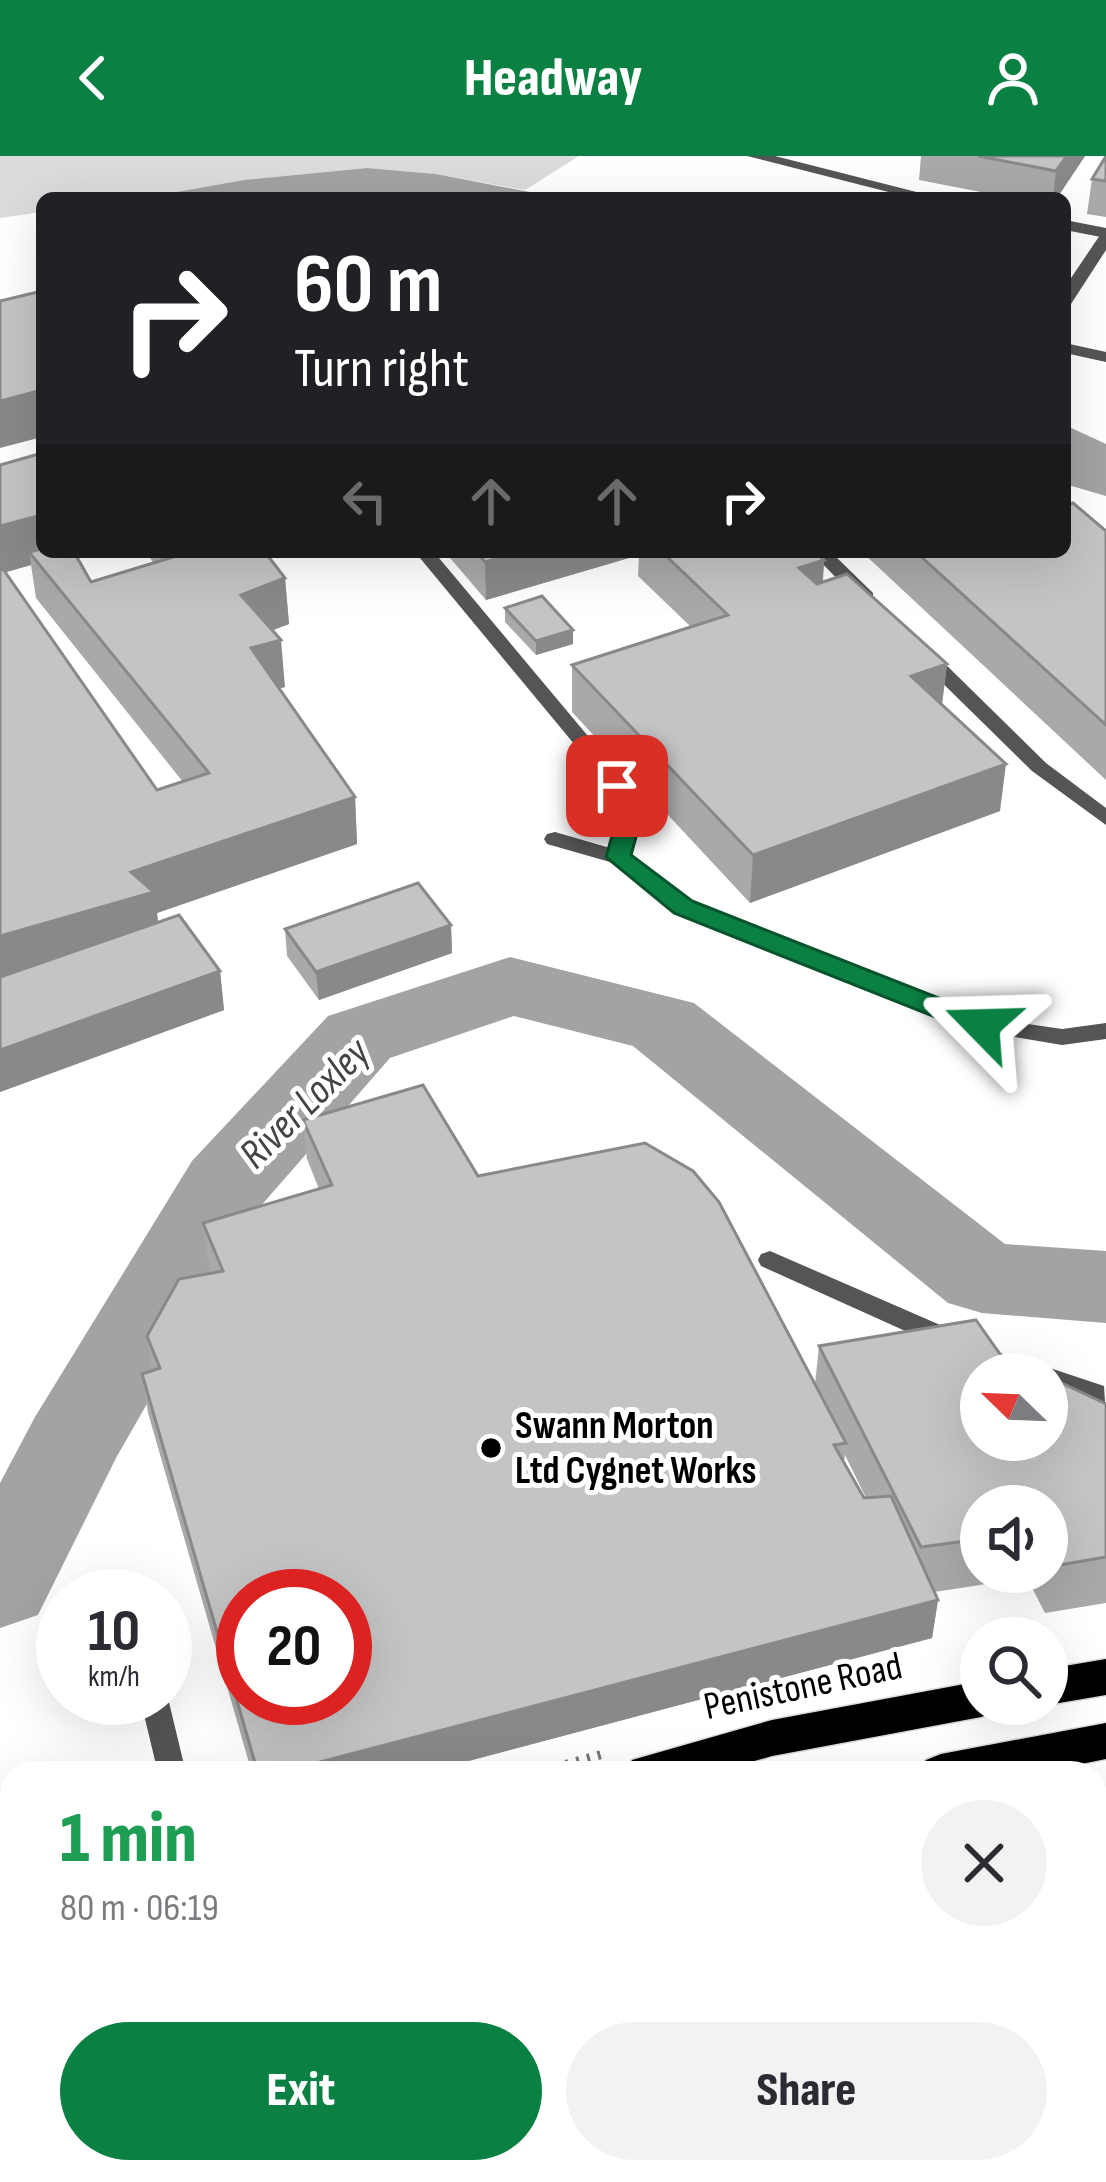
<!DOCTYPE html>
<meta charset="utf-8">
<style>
:root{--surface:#fff;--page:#f2f2f3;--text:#2b2b33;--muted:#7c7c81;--accent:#0b8043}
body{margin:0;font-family:"Sofia Sans Condensed",sans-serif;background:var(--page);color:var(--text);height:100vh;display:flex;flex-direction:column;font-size:45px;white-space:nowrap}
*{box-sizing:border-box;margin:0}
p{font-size:39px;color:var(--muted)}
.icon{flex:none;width:66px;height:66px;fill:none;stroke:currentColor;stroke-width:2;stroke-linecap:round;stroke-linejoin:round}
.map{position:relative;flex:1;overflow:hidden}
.sheet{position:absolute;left:0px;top:1605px;width:1107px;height:423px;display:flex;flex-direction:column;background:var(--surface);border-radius:36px 36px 0 0;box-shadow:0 12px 48px #0002}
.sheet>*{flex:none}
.guide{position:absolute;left:36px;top:36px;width:1035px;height:366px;border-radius:18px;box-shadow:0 12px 48px #0002;background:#202124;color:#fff;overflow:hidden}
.needle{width:78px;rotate:293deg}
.tools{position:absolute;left:960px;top:1197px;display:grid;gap:24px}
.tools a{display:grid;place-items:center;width:108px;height:108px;border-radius:50%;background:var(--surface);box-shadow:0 12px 48px #0002;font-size:60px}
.speed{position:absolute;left:36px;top:1413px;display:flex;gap:24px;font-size:60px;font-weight:700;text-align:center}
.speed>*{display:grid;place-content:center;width:156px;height:156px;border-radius:50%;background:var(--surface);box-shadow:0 12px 48px #0002;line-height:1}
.speed small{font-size:30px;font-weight:400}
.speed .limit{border:18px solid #d22;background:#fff;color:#111}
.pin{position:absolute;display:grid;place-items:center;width:102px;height:102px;color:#fff;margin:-51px;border-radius:24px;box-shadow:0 6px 18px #0006}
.me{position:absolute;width:132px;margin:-66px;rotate:292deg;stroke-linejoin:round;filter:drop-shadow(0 0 9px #0008)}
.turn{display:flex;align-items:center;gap:42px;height:252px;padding:0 60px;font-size:54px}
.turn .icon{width:156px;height:156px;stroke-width:2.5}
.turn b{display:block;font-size:84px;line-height:102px}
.lanes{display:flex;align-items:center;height:114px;padding:0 60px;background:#0003;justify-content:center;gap:60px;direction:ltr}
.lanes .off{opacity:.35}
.round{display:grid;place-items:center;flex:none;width:126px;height:126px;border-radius:63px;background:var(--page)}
.summary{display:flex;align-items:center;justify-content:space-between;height:204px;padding:0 60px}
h1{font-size:72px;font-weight:800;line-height:90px;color:#1e9e55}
.action{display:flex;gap:24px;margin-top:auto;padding:24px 60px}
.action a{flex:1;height:138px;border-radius:72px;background:var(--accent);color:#fff;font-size:48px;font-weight:800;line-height:138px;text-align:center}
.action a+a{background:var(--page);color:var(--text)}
header{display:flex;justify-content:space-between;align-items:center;height:156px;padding:0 60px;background:var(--accent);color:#fff;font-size:54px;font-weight:800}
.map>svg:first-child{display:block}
.green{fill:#dcdcdc}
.water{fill:#a3a3a3}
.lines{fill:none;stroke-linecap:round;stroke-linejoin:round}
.river{fill:#a3a3a3;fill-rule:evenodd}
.highway-casing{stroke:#dbdbdb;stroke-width:3}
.path{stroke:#777;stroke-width:9;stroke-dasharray:3 8;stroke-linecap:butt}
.lane{fill:#555;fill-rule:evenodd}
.street{fill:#555;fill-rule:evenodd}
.highway{fill:#000;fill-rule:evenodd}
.wall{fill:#a9a9a9;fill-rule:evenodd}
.shaded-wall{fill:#898989}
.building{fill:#c4c4c4;stroke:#898989;stroke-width:3;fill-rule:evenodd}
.route{fill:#0b8043;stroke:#07532c;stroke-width:3}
.poi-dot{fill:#000;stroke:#fff;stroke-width:4.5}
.labels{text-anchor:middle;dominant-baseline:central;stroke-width:10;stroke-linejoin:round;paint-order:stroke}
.poi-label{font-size:39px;font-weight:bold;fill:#000;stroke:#fff;text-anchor:start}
.street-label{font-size:39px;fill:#000;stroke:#fff}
.water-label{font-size:42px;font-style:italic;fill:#444;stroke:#fff}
</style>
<header><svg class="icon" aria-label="back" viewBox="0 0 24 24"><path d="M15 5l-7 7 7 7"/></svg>Headway<svg class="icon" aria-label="person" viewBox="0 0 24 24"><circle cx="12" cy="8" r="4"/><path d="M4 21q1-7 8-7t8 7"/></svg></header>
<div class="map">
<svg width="1106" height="2026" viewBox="0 0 1106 2026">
<rect width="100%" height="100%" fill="#fff"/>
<path class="green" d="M0,0H579L525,34L436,18L367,12L244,24L142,42H42V56L0,62Z"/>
<g class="water">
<path d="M367,12L436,18L561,42L388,38L142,42L244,24Z"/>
<path d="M1065,269L1106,288V340L1065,328Z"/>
</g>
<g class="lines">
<path class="river" d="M510,801L694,847L1005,1088L1106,1095V1167L982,1157L948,1147L633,890L514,860L390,902L259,1052L116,1302L38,1459L0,1472V1327L35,1261L192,1005L328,860Z"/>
<defs>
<g id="highway">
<path d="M1106,1503V1539L1047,1549L1045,1548L1047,1513Z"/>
<path d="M981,1525V1548H1000L996,1556L981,1561L772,1600L713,1617H625L632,1604L772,1564Z"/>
<path d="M1106,1567V1603L1036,1617H919L926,1604L941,1598Z"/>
<path d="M12,1792V1834L0,1838V1796Z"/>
<path d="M12,1863V1906L0,1911V1867Z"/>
</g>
</defs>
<use href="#highway" class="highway-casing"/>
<path class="path" d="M534,1617L607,1597"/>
<g class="lane">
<path d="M1106,77V94L1071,148L1065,149V131L1100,79Z"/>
<path d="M1065,187L1106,196V206L1065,197Z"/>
<path d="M415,396H434L608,604L643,652L629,699L691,746L986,862L1062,873L1106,867V883L1062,889L974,874L675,756L610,706L547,688L544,683L547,678L555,676L610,692L621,652L594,612Z"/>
<path d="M811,396H831L873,437V445H859Z"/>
<path d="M925,493L932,495L1046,607L1106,652V669L1032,615L918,503L915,499Z"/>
<path d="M770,1095L961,1178L965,1185L961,1192H943L761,1110L758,1104L761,1098Z"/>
<path d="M1047,1211L1104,1230L1106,1261L1097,1258L1086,1244L1047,1231V1218H1036Z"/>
<path d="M165,1536L168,1542L186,1617H158L140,1542H165Z"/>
<path d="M0,1940L12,1946V2016H28L30,2026H0Z"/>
</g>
<g class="street">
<path d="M747,0H775L940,42H912Z"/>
<path d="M1065,64L1106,72V82L1065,74Z"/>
<path d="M874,2016H906L910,2026H878Z"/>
</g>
<use href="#highway" class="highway"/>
</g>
<g class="wall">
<path d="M921,0H1085L1057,42H1012L919,24Z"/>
<path d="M1106,0V61L1087,58L1092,23Z"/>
<path d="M0,309L42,396H80L75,397L91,426L154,407L145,396H265L285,422L289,468L272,474L285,531L279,532L355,641L357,688L157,757L158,766L220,815L224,854L0,936ZM31,409L36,442L183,626L157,634L5,416Z"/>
<path d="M1106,375V624L862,396H1065Z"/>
<path d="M445,396H815L824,404L823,426L947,508L942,549L1000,655L750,747L572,556V509L691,471L638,420L639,399L486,444Z"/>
<path d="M505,452L573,474V488L536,499L505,466Z"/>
<path d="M451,769L452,797L319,844L287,800L285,773Z"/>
<path d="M303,964L478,1020L815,1228L819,1190L1000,1198L1106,1248V1447L1045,1457L1027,1422L934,1436L938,1444L932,1482L423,1617H252L148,1257L142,1218L152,1215L147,1180L212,1117L208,1106L203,1067L319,1033L307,1003ZM845,1299L866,1342H864L844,1306ZM981,1350H1047V1416H981Z"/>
<path d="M410,2016H820L824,2026H413Z"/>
<path d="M969,2016H1095L1106,2026H972Z"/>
</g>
<g class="shaded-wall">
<path d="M1067,0H1085L1057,42H1053L1056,15Z"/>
<path d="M42,234V281L0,292V245Z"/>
<path d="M42,359V396H80L38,407L29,396L31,409L0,418V370Z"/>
<path d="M520,396H639V399L486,444L485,406Z"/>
<path d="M824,404L821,450L799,412Z"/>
<path d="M285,422L289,468L245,485L241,439Z"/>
<path d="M573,474V488L536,499V485Z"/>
<path d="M281,484L285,531L256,539L251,492Z"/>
<path d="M947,508L941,555L911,520Z"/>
<path d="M1006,608L1000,655L750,747L753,699Z"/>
<path d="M355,641L357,688L157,757L160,784L0,830V780L131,716Z"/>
<path d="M451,769L452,797L319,844L316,816Z"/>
<path d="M220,815L224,854L0,936V894Z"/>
<path d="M938,1444L932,1482L423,1617H278Z"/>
</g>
<g class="building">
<path d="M978,0H1067L1056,15Z"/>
<path d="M1106,0V25L1092,23Z"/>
<path d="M42,135V234L0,245V145Z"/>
<path d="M42,297V359L0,370V309Z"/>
<path d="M1073,347L1106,375V569L916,396H1065V349Z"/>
<path d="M42,393V396H74L91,426L183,398L181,396H265L285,422L241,439L281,484L251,492L355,641L131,716L154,736L0,780V414L3,413L157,634L209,617L29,396Z"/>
<path d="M477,396H520L485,406Z"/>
<path d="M662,396H815L824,404L799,412L817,428L847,418L947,508L911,520L1006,608L753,699L572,509L728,459Z"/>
<path d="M542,440L573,474L536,485L505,452Z"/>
<path d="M418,727L451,769L316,816L285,773Z"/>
<path d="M179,759L220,815L0,894V821Z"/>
<path d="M423,929L478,1020L645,987L693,1015L719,1046L846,1287L834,1289L864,1342L891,1340L938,1444L278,1617H258L142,1218L160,1212L147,1180L179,1123L223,1115L203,1067L332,1029L303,964ZM243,1440H345V1542H243Z"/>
<path d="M976,1164L1000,1198L1042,1218H981V1284H1047V1220L1106,1248V1401L1054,1410L1047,1396V1350H981V1383L921,1391L819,1190Z"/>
<path d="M1106,1659V1828L1095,1831V1662Z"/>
<path d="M1106,1828V2026H994L991,2016H1095V1831Z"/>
<path d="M416,2016H820L824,2026H419Z"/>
</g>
<path class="route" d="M617,623L625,625L644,652L631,699L692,745L992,863L995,869L992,876H973L674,757L606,701L620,652L605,630Z"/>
<circle class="poi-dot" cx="491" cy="1292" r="12"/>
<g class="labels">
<g class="poi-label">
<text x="515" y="1270">Swann Morton<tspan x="515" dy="45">Ltd Cygnet Works</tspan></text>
</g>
<g class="street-label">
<text transform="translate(803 1531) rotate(-12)">Penistone Road</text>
</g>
<g class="water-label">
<text transform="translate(305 948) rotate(-45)">River Loxley</text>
</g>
</g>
</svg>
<div class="tools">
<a><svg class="needle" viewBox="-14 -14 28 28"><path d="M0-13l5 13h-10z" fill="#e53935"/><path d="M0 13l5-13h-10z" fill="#7c7c81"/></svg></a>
<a><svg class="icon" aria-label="sound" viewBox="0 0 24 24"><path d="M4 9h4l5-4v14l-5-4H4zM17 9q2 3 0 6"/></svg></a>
<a><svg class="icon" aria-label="search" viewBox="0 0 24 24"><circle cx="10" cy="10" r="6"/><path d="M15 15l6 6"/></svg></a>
</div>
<div class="speed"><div>10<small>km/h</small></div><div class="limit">20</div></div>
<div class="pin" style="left:617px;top:630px;background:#d93025"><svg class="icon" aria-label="arrive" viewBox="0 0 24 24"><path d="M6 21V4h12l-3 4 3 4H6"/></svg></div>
<svg class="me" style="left:982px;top:869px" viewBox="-20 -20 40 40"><path d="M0-17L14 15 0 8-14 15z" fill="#0b8043" stroke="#fff" stroke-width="4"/></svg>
<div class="guide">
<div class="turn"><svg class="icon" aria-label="right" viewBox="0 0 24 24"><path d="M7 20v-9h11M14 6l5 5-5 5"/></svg><div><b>60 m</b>Turn right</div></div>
<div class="lanes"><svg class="icon off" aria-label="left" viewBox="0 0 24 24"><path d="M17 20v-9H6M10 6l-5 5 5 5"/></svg><svg class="icon off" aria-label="ahead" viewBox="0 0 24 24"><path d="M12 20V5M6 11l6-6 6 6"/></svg><svg class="icon off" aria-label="ahead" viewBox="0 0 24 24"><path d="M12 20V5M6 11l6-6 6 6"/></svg><svg class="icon" aria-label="right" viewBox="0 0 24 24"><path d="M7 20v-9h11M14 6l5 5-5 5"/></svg></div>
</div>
<section class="sheet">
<div class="summary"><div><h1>1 min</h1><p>80 m · 06:19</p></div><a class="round"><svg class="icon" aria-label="close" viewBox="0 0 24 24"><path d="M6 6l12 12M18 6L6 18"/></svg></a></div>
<div class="action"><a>Exit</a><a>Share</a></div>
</section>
</div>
